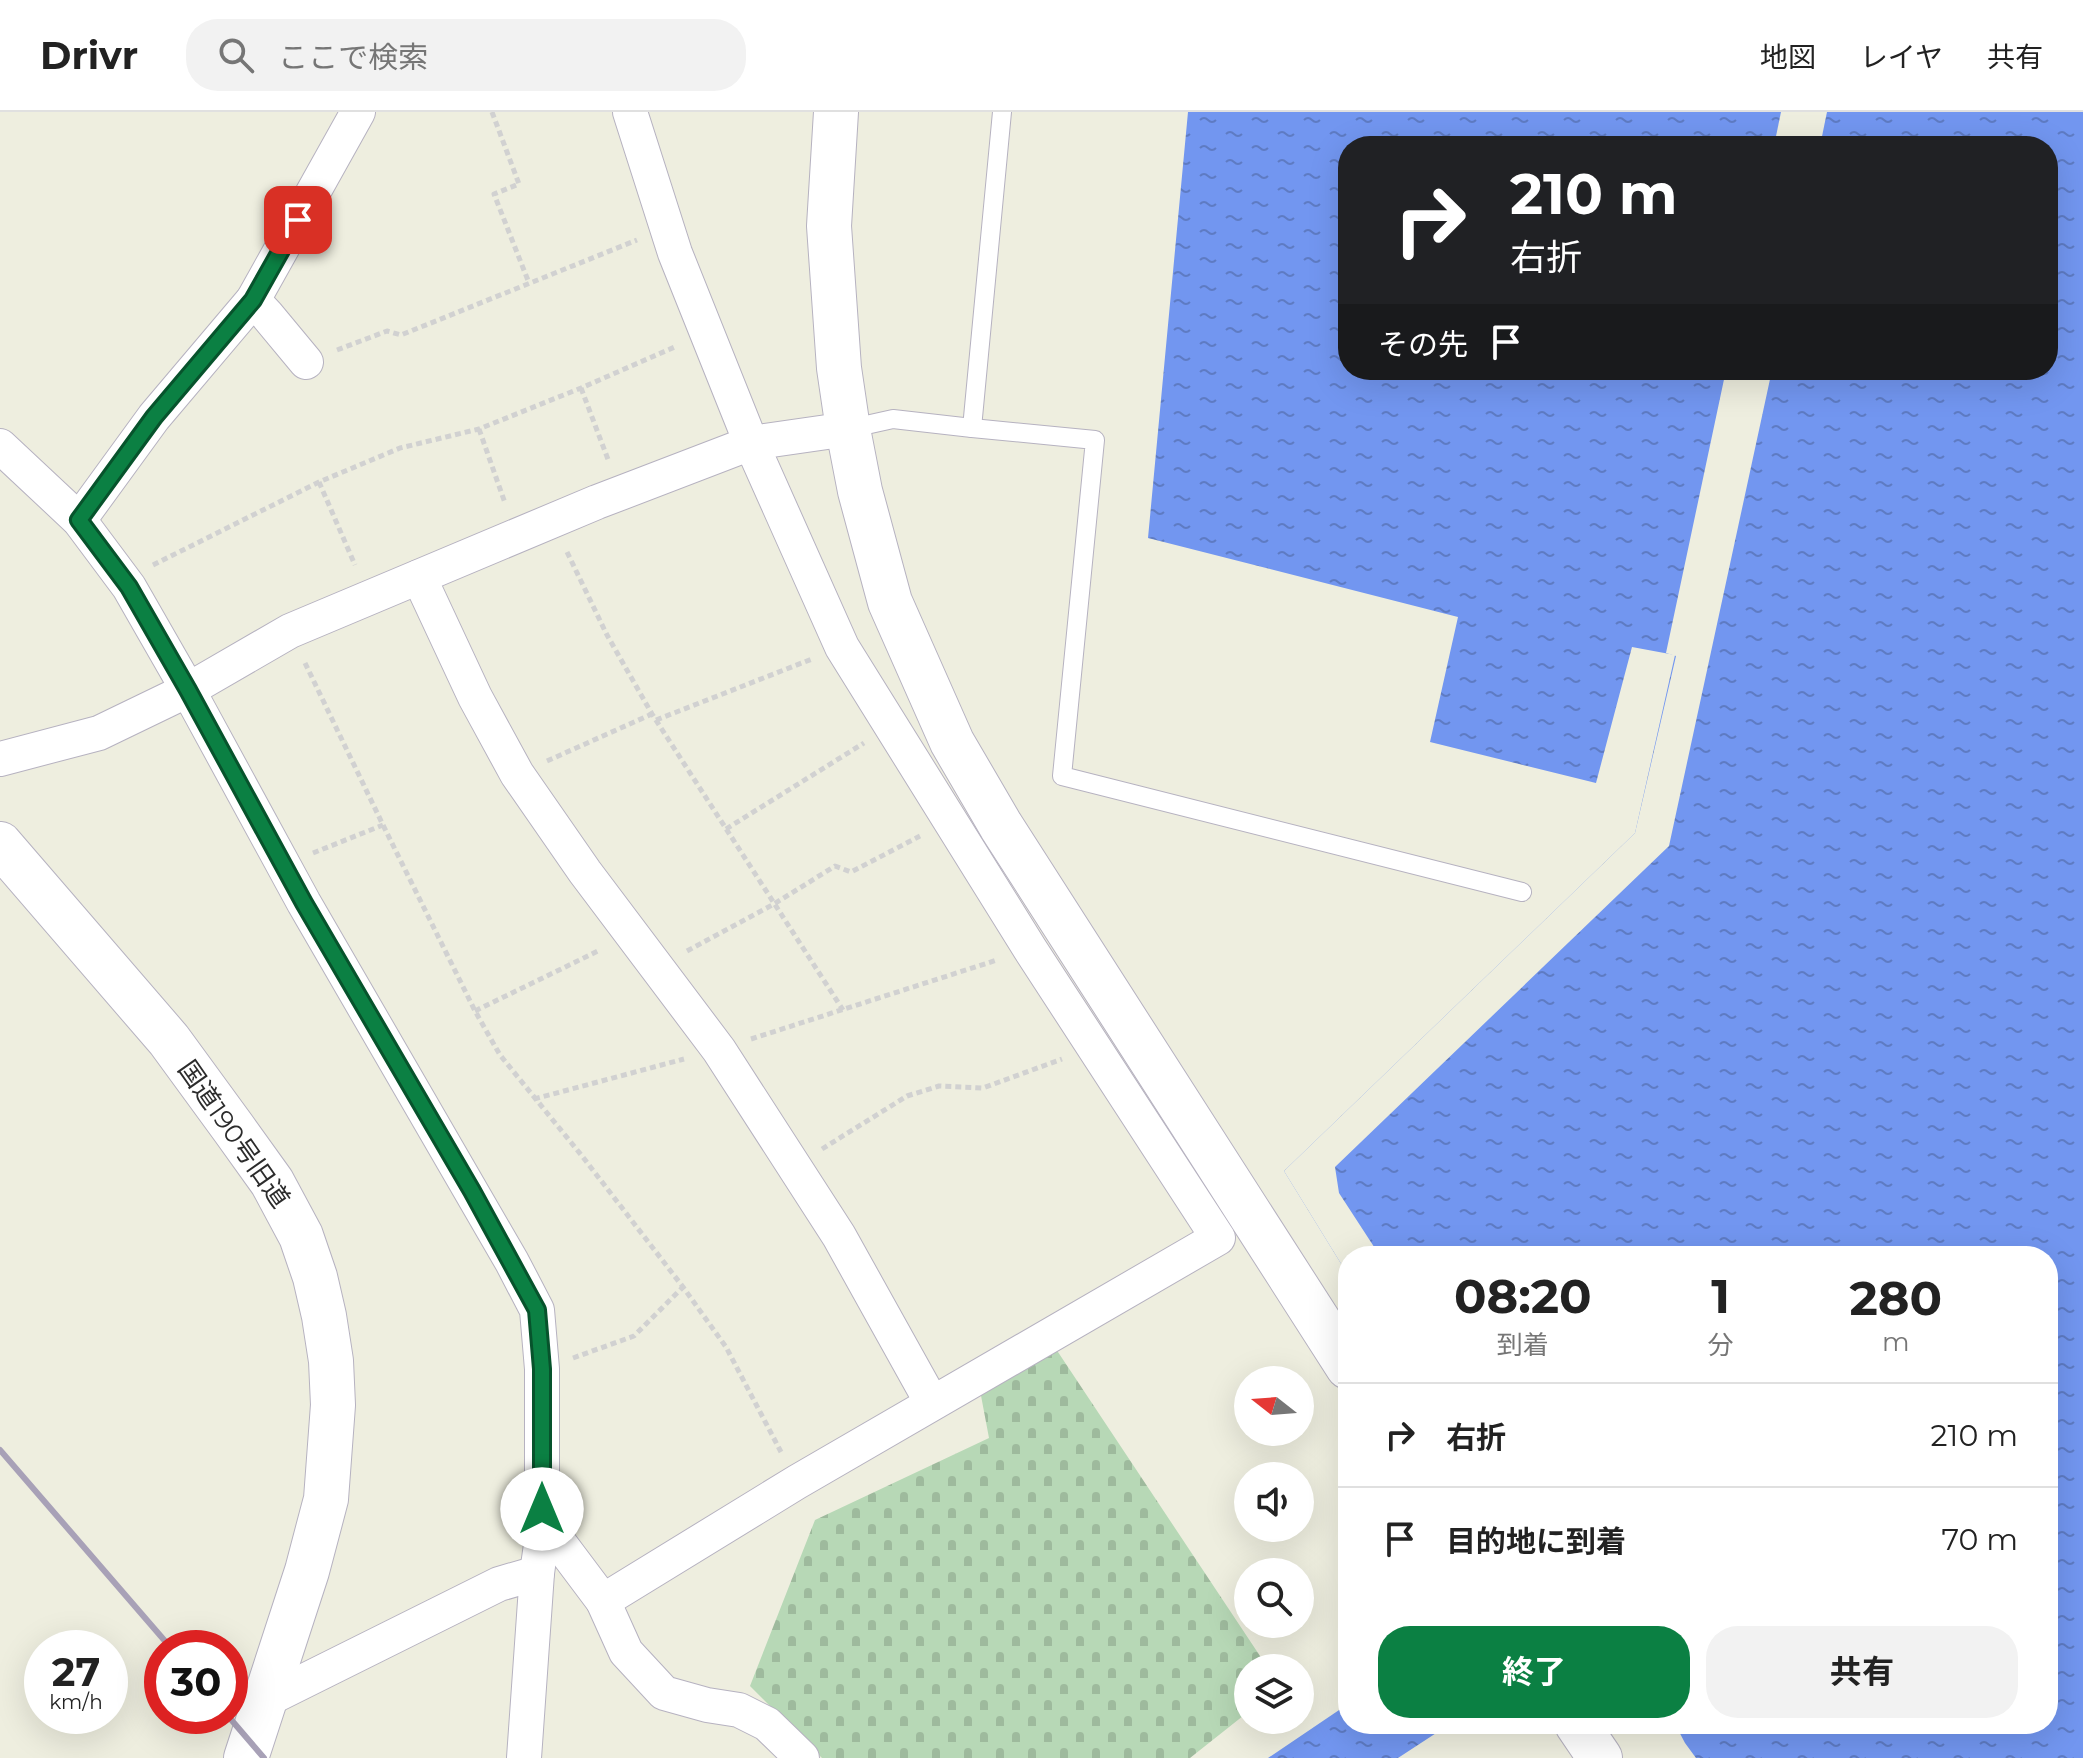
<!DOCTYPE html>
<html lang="ja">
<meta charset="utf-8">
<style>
:root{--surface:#fff;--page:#f2f2f2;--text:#222;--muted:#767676;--line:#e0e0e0;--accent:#0b8043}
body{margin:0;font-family:Montserrat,"Noto Sans JP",sans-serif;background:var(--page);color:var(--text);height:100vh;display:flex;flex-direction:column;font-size:30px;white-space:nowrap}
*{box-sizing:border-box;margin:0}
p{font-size:26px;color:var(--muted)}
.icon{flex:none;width:44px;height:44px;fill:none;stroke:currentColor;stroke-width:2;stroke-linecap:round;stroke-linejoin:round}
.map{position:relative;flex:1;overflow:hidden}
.side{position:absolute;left:1338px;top:1134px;width:720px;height:488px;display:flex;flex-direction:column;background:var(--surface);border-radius:32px;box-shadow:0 8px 32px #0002}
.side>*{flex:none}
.guide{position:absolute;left:1338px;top:24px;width:720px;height:244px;border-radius:32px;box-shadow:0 8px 32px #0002;background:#202124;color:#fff;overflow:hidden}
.needle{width:52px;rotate:287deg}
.buttons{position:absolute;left:1234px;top:1254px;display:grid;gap:16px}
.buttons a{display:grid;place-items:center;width:80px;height:80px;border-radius:50%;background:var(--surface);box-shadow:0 8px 32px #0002;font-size:40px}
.speed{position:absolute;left:24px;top:1518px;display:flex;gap:16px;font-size:40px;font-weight:700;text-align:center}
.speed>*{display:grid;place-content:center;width:104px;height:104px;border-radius:50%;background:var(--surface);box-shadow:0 8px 32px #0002;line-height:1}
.speed small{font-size:20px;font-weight:400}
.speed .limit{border:12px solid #d22;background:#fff;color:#111}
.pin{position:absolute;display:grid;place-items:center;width:68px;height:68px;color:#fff;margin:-34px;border-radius:16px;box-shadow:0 4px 12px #0006}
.me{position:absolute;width:88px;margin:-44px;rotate:0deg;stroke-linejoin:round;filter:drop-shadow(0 0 6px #0008)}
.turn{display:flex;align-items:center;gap:28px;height:168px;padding:0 40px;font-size:36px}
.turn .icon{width:104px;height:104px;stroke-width:2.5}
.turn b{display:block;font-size:56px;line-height:68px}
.then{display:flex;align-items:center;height:76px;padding:0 40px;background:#0003;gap:16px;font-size:30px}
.eta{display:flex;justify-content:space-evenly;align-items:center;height:136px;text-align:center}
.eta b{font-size:48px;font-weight:700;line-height:56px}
.button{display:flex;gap:16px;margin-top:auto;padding:16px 40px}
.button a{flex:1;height:92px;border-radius:32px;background:var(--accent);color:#fff;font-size:32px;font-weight:700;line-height:92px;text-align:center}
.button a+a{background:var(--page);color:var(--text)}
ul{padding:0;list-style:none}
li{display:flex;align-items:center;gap:24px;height:104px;padding:0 40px;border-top:2px solid var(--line)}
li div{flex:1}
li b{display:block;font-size:30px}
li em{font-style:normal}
header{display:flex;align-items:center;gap:48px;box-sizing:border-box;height:112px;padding:0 40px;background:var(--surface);border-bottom:2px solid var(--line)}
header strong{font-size:38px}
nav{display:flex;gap:44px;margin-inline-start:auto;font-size:28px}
.search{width:560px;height:72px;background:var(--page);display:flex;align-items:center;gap:20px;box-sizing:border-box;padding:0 28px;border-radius:32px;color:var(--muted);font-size:30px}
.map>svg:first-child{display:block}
.cemetery{fill:url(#cemetery-stones)}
.water{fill:url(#water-ripples);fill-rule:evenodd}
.pier{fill:#eeeedf}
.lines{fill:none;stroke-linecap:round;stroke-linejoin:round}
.lane-casing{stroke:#b6b2c0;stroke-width:20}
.street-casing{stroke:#b6b2c0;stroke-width:36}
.secondary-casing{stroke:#b6b2c0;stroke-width:46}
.path{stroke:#d1d1d1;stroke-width:5;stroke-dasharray:6 4;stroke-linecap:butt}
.lane{stroke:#fff;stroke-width:18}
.street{stroke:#fff;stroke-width:34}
.secondary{stroke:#fff;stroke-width:44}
.rail{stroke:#a8a1b7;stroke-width:6}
.route-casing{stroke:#07532c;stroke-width:20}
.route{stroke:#0b8043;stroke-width:14}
.labels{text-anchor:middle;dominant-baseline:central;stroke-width:6;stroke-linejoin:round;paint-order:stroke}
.street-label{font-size:26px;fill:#2c2c2c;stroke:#fff}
</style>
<header>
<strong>Drivr</strong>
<div class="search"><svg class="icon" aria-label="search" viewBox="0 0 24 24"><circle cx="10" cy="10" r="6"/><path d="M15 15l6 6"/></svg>ここで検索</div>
<nav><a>地図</a><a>レイヤ</a><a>共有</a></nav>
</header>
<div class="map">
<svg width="2083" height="1646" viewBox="0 0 2083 1646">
<defs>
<pattern id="cemetery-stones" width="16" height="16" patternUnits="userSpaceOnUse" patternTransform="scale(2)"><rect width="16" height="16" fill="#b7d8b6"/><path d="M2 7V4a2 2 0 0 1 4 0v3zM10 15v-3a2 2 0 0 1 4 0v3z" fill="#9eba9d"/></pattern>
<pattern id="water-ripples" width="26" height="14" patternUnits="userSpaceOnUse" patternTransform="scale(2)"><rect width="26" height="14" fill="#7296f0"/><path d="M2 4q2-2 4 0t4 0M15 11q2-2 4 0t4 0" fill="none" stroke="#5e7bc3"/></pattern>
</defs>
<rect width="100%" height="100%" fill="#eeeedf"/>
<path class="cemetery" d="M1054,1234L1268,1556H1248V1600L1190,1646H822L750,1574L815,1408L989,1326L979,1273Z"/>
<g class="water">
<path d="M1188,0H2083V1646H1696L1685,1631L1675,1612H2048V1144H1348V1163L1284,1059L1635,721L1675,543L1632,535L1596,671L1430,630L1458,505L1148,426ZM1348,34H2048V258H1348Z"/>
<path d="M1348,1592V1612H1450L1398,1646H1268Z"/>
</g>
<g class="pier">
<path d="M1781,0H1827L1820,34H1774Z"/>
<path d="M1726,258H1772L1669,734L1335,1055L1339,1081L1380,1144H1348V1163L1284,1059L1635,721L1676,544L1666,541Z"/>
</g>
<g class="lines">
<defs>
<g id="lane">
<path d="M972,316L1095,328L1062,664L1522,780"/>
<path d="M848,317L893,307L972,316L1002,0"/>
</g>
<g id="street">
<path d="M253,188L267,203L306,250"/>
<path d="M0,334L79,408L129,475L188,578L99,621L0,647"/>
<path d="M79,408L154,305L253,188L358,0"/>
<path d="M419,465L475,585L517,662L585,760L719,938L839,1124L932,1291"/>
<path d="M542,1426L561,1433L603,1489L626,1540L664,1581L707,1593L739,1598L767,1612L802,1646"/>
<path d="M603,1489L797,1370L1218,1126L1030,837L842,535L751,331L675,141L630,0"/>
<path d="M266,1588L499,1472L537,1461"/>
<path d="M524,1646L537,1461L542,1426V1257L537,1198L512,1150L304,791L188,578L290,519L597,390L751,331L848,317"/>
</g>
<g id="secondary">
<path d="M836,0L829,114L839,256L848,317L860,379L890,490L952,630L1001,714L1348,1255"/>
<path d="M0,732L169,928L234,1017L272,1070L301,1124L315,1165L324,1204L331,1249L333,1293L326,1387L307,1459L246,1646"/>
<path d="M1577,1612L1600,1646"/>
</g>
</defs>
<use href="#lane" class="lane-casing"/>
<use href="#street" class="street-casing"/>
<use href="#secondary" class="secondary-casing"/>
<g class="path">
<path d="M492,0L519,72L494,82L529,171"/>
<path d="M337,238L387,219L401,223L637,128"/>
<path d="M581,276L609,350"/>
<path d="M479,317L505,391"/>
<path d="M319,370L355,453"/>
<path d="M567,440L607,523L652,602L843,898"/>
<path d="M153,453L319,370L400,336L479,317L581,276L677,234"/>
<path d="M305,551L383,713L475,899L500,943L582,1044L683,1175L726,1235L781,1340"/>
<path d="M656,608L812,547"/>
<path d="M547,649L652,602"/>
<path d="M726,717L864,631"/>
<path d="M313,741L383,713"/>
<path d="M687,839L774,792L835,754L851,760L920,724"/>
<path d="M475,899L600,838"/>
<path d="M751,927L997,848"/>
<path d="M534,987L684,947"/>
<path d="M822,1037L907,984L939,974L983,976L1062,947"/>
<path d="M573,1246L634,1224L683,1175"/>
</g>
<use href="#lane" class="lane"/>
<use href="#street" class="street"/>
<use href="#secondary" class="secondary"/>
<g class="rail">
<path d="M0,1338L171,1536"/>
<path d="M228,1604L264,1646"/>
</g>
</g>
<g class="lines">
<defs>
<path id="route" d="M298,108L253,188L154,305L79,408L129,475L188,578L304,791L472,1079L537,1198L542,1257V1397"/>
</defs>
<use href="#route" class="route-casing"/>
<use href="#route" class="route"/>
</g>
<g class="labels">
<g class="street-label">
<text transform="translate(234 1022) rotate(55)">国道190号旧道</text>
</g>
</g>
</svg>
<div class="buttons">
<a><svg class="needle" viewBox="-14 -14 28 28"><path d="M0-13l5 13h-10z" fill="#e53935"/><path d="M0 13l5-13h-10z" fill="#767676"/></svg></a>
<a><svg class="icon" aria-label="sound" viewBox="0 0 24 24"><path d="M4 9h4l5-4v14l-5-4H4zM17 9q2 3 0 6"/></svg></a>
<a><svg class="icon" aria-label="search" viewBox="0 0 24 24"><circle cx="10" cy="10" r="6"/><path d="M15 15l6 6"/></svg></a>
<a><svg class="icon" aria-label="layers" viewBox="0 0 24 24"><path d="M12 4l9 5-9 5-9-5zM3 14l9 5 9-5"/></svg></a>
</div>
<div class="speed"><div>27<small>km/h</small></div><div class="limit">30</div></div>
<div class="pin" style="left:298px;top:108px;background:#d93025"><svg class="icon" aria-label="arrive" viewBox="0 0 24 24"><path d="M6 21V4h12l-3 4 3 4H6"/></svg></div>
<svg class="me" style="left:542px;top:1397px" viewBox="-20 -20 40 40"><circle r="19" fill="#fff"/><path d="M0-13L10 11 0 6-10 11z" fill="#0b8043"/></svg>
<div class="guide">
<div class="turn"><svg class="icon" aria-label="right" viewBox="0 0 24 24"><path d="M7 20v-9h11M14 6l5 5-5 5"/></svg><div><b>210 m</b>右折</div></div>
<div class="then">その先<svg class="icon" aria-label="arrive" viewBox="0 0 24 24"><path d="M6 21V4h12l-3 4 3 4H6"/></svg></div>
</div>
<section class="side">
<div class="eta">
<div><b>08:20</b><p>到着</p></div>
<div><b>1</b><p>分</p></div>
<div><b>280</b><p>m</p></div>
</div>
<ul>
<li><svg class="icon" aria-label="right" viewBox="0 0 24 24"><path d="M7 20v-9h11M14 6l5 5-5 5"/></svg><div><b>右折</b></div><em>210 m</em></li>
<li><svg class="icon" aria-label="arrive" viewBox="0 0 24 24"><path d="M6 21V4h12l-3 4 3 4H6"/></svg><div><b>目的地に到着</b></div><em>70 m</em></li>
</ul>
<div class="button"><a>終了</a><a>共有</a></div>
</section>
</div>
